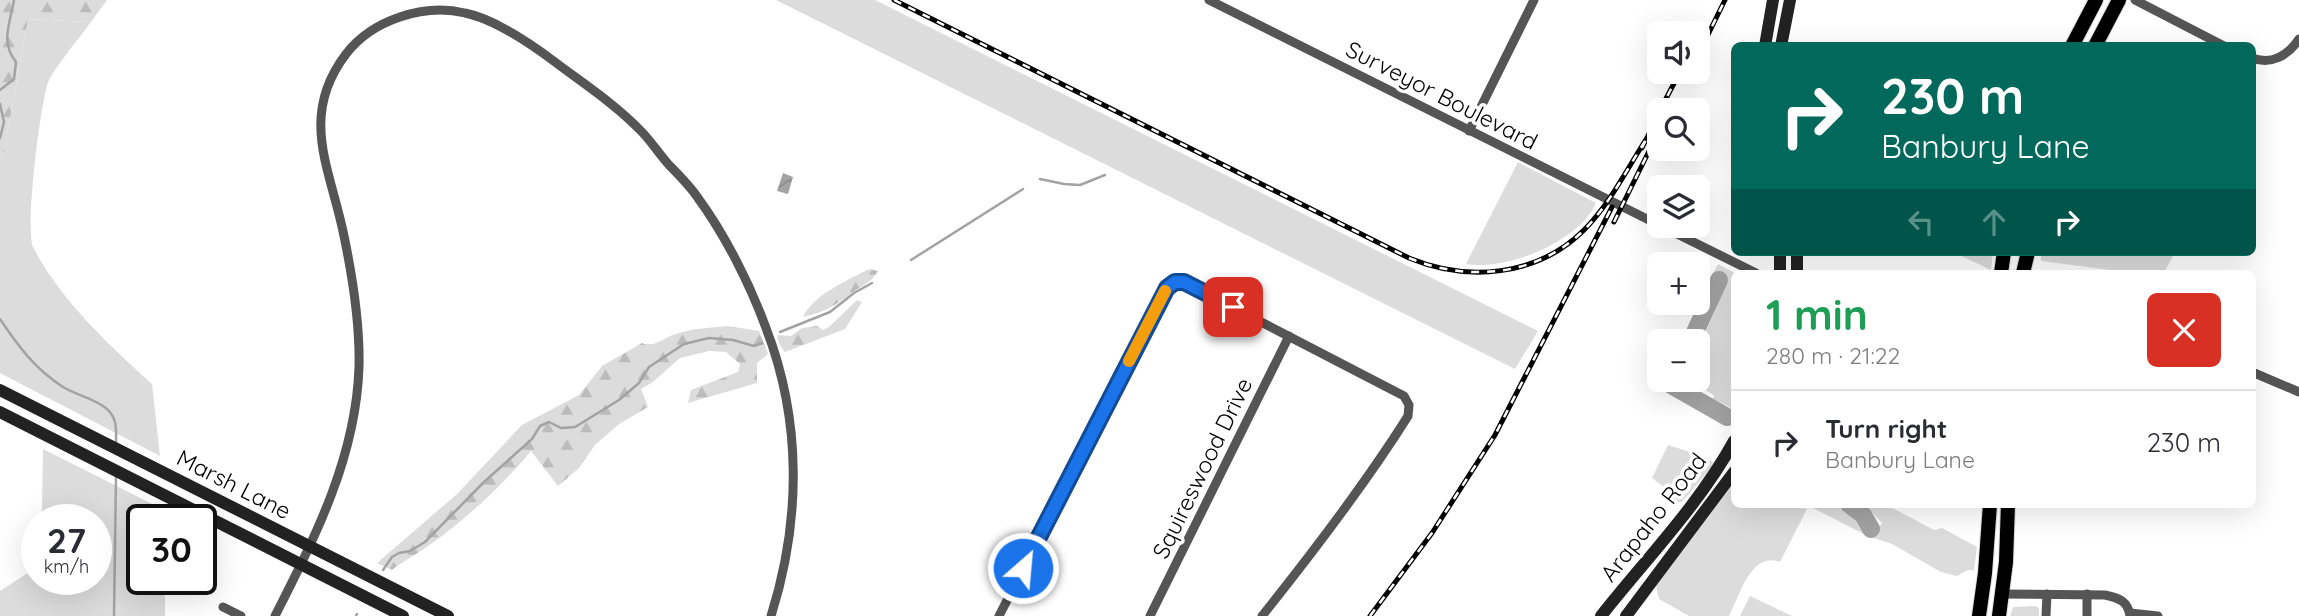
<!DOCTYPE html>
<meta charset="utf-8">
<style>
:root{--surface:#fff;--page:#f2f2f3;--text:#2b2b33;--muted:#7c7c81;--line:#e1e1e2}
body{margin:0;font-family:Quicksand,sans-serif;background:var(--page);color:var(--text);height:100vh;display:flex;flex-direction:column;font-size:26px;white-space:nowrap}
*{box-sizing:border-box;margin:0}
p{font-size:23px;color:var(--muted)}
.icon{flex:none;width:38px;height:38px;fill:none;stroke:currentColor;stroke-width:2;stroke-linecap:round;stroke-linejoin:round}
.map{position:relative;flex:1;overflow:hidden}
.details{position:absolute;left:1731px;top:270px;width:525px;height:238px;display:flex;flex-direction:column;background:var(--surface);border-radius:10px;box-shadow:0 7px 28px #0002}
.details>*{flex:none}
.banner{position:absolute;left:1731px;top:42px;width:525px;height:214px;border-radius:10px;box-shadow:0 7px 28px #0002;background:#00695c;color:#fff;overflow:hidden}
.buttons{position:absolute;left:1647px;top:21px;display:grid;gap:14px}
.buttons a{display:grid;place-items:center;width:63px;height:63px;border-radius:10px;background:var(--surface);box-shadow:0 7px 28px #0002;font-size:35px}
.speed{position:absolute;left:21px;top:504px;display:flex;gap:14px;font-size:35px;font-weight:700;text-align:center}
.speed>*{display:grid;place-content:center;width:91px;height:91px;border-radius:50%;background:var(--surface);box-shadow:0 7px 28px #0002;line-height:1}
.speed small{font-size:18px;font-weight:400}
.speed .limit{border:4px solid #111;border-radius:10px;background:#fff;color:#111}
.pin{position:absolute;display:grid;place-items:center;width:60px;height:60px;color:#fff;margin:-30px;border-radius:14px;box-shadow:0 4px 10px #0006}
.me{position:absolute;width:77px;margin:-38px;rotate:27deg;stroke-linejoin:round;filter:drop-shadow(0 0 5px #0008)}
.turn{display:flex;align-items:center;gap:24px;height:147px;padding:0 35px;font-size:32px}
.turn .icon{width:91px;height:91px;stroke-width:2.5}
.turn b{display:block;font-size:49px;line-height:60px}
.lanes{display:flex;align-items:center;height:66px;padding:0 35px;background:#0003;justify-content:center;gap:35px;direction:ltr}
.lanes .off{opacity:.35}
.round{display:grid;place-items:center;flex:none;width:74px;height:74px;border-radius:10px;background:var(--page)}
.head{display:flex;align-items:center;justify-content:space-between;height:119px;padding:0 35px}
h1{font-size:42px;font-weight:800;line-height:52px;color:#1e9e55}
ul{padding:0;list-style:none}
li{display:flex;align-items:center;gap:21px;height:105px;padding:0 35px;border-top:2px solid var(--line)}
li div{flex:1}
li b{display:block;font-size:26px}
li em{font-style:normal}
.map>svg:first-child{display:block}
.green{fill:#dcdcdc}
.forest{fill:url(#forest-firs)}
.water{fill:url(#water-waves)}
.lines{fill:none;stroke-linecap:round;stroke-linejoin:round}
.stream{stroke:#a3a3a3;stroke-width:2.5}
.river{stroke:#a3a3a3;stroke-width:18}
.primary-casing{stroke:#dbdbdb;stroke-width:16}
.minor{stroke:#555;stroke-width:9}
.secondary{stroke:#222;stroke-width:12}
.primary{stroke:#000;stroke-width:14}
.rail-casing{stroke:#000;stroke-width:5}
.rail{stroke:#fff;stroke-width:2.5;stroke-dasharray:8;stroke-linecap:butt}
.route-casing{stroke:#114b97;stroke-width:18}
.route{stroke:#1a73e8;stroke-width:12}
.slow{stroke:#f59e0b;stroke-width:12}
.labels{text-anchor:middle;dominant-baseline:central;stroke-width:7;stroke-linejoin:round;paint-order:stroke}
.street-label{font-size:23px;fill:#000;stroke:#fff}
</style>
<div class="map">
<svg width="2299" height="616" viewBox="0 0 2299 616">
<defs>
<pattern id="forest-firs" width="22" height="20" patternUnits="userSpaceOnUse" patternTransform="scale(1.75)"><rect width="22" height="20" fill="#dcdcdc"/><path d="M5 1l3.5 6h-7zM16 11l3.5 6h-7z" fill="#bbb"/></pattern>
<pattern id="water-waves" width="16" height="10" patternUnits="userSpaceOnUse" patternTransform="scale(1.75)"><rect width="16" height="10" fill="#a3a3a3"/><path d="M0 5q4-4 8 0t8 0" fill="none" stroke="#8b8b8b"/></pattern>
</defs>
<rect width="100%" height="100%" fill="#fff"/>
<g class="green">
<path d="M776,0H875L1538,331L1515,369Z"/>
<path d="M28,19L91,22C81,36 53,69 48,83C40,105 25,229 33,247C60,300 109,345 152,384L160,456L0,373V160L4,152Z"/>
<path d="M1518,162L1596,203C1579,242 1506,271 1466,264Z"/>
<path d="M1953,252H1993L1991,270Z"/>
<path d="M2037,252H2175L2164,273H2115L2110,270L2041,261V256Z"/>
<path d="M1718,264L1735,273L1734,409L1713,399L1714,395L1687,380H1698V350L1727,283L1712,275Z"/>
<path d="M1668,445L1703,456L1713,462L1712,467L1682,502H1674L1665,497L1669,491L1652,478Z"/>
<path d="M43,449L184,520H142V579H165V616H0V591L29,572L37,534V579H96V520H40L42,507Z"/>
<path d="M1734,481V504H1797L1807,509L1780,562C1751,551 1740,595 1729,616H1689L1659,599L1656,586Z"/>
<path d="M1805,504C1823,504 1840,503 1853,518C1859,524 1858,530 1867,534L1877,530L1882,523L1867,507L1870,504H1885L1934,530L1942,528L1977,547L1974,570H1968L1957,576L1941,572L1892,544L1868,536Z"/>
<path d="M1750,596L1792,616H1740Z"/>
<path d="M2035,606L2039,608V616H2010L2013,607Z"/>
</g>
<g class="forest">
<path d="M0,0H107L91,22L28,19L4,152L0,160Z"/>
<path d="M869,269L878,271C872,282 863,285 853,292C835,306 825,312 803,317C814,294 847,281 869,269Z"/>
<path d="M857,300L862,302L845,329L785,352L779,344L777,335L791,336L802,328L817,326L823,330L829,327Z"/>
<path d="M728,326L759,331L768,354L757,363V383L688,403L691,390L738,372L740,364L726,352L709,351L680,358L653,382L641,389L648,407L619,424L595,445L579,468L558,486L531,451C503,485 464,521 428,546C416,555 403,561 392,570L377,563L457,494L522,425L579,395L602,366L642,343C653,348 662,339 673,335C690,328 709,328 728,326Z"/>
</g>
<path class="water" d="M783,173L793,177L788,194L777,191Z"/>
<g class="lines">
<g class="stream">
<path d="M0,90L14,79L16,62C0,42 10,24 14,0"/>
<path d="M0,104L4,122L0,138"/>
<path d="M1040,179L1064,184L1080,185L1105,175"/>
<path d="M911,260L1023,189"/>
<path d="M0,319C18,346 35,369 63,387C76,395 96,399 107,409C118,419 116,431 116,445"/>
<path d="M780,332L830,312L854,293L872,283"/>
<path d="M383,570L392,557L399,553L410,551L425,542L484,482L532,439L540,426L549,422L561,428L575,427L619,400L639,383L649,367L684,344L709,338L733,340L754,346L762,343"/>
<path d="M114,616L116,476"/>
<path d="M356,616L357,614"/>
</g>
<g class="river">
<path d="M1691,341L1719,280"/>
<path d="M1673,380L1671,385L1727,417"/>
<path d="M1849,504L1863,515L1871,529"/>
</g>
<defs>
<g id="primary">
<path d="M2072,46L2096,0"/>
<path d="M2095,46L2119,0"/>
<path d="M2001,273L2004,252"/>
<path d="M2023,273L2028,252"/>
<path d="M1979,616L1985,573L1990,504"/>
<path d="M1999,616L2006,562L2008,504"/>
</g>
</defs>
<use href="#primary" class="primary-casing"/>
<g class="minor">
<path d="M1209,0L1659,225"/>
<path d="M2135,0L2224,46"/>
<path d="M2252,58C2271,65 2288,56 2299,39"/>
<path d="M1469,131L1534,0"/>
<path d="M1661,226L1756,273"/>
<path d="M2252,372L2299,392"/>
<path d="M2002,594L2105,595C2119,598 2128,601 2130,616"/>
<path d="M223,607L241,616"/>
<path d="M2130,613L2158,616"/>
<path d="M275,616C315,537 356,458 359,367C360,323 353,279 344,236C331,170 298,117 346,54C372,20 424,3 465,13C495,19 531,44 555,62C584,84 615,104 641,131C651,141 659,154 669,165C679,175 690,186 698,198C725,235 750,284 766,328C802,421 801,521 771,616"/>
<path d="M999,616L1167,288L1175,282H1184L1404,396L1409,405L1408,416C1364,486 1314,551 1262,616"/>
<path d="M1150,616L1289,336"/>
<path d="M2046,616L2047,594"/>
<path d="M2087,616V594"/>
</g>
<g class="secondary">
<path d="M1765,46L1773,0"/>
<path d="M1781,46L1790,0"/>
<path d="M1797,252V273"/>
<path d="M1780,273V252"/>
<path d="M0,390L448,616"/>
<path d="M0,412L403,616"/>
<path d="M1601,616C1646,559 1699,505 1734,441"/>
<path d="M1626,616L1734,472"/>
</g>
<use href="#primary" class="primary"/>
<defs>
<g id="rail">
<path d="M894,0L1409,258C1467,282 1537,277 1584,230C1609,205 1626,171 1645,141"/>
<path d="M1698,55L1725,0"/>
<path d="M1660,110L1680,72"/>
<path d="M1642,148L1659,113"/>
<path d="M1614,222L1651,147"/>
<path d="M1370,616L1432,533L1495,435L1612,207"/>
</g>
</defs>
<use href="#rail" class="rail-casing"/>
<use href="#rail" class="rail"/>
</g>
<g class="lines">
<defs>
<path id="route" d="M1023,568L1167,288L1175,282H1184L1233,307"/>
</defs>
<use href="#route" class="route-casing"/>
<use href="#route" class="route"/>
<path class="slow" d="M1129,361L1165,291"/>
</g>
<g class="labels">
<g class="street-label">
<text transform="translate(1442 95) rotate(27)">Surveyor Boulevard</text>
<text transform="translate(1202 468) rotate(-64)">Squireswood Drive</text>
<text transform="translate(234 484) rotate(27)">Marsh Lane</text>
<text transform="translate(1653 517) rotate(-52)">Arapaho Road</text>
</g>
</g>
</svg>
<div class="buttons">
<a><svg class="icon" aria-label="sound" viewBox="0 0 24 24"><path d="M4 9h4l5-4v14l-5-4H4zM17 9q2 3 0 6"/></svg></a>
<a><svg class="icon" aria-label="search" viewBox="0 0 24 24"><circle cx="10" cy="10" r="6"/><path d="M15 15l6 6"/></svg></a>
<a><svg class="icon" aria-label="layers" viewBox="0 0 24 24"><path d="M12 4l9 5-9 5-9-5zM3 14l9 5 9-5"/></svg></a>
<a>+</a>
<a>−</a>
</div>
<div class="speed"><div>27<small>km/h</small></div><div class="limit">30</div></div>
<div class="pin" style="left:1233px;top:307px;background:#d93025"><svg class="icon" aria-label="arrive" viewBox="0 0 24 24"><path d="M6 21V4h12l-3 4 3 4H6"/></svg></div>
<svg class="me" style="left:1023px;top:568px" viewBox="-20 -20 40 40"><circle r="17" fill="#1a73e8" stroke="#fff" stroke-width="3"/><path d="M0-11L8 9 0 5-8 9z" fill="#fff"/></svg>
<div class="banner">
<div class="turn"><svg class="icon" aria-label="right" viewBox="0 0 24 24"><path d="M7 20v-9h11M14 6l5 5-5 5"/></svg><div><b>230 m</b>Banbury Lane</div></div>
<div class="lanes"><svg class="icon off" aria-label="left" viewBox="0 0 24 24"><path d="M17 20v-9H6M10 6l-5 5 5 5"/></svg><svg class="icon off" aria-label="ahead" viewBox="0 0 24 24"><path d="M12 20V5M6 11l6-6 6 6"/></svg><svg class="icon" aria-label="right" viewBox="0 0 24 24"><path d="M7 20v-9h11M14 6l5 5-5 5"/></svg></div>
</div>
<section class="details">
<div class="head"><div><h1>1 min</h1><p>280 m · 21:22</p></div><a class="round" style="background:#d93025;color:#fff"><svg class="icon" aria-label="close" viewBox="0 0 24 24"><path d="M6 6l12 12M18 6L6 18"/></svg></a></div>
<ul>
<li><svg class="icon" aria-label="right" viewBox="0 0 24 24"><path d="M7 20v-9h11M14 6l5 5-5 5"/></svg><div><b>Turn right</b><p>Banbury Lane</p></div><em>230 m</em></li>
</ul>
</section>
</div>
